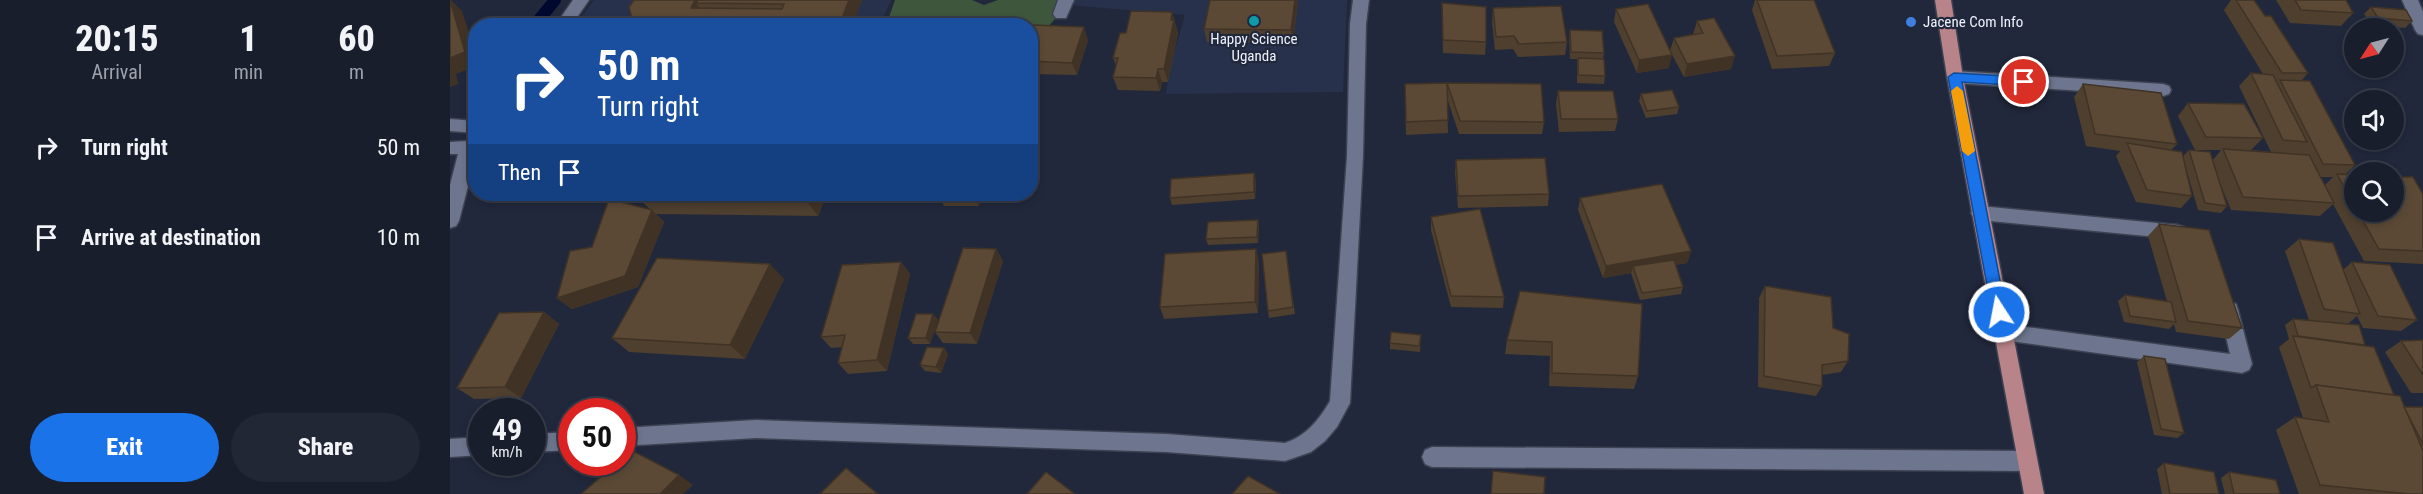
<!DOCTYPE html>
<style>
:root{--surface:#191e2d;--page:#222735;--text:#f1f3f6;--muted:#9fa2aa;--line:#373c49;--accent:#1a73e8}
body{margin:0;font-family:"Roboto Condensed",sans-serif;background:var(--page);color:var(--text);height:100vh;display:flex;flex-direction:column;font-size:22px;white-space:nowrap}
*{box-sizing:border-box;margin:0}
p{font-size:20px;color:var(--muted)}
.icon{flex:none;width:33px;height:33px;fill:none;stroke:currentColor;stroke-width:2;stroke-linecap:round;stroke-linejoin:round}
.map{position:relative;flex:1;overflow:hidden}
.drawer{display:flex;flex-direction:column;background:var(--surface);width:450px}
.drawer>*{flex:none}
.top-card{position:absolute;left:18px;top:18px;width:570px;height:183px;border-radius:24px;box-shadow:0 3px 9px #0003,0 0 0 2px var(--line);background:#1a4fa0;color:#fff;overflow:hidden}
.needle{width:39px;rotate:234deg}
.fabs{position:absolute;left:1894px;top:18px;display:grid;gap:12px}
.fabs a{display:grid;place-items:center;width:60px;height:60px;border-radius:50%;background:var(--surface);box-shadow:0 3px 9px #0003,0 0 0 2px var(--line);font-size:30px}
.speed{position:absolute;left:18px;top:398px;display:flex;gap:12px;font-size:30px;font-weight:700;text-align:center}
.speed>*{display:grid;place-content:center;width:78px;height:78px;border-radius:50%;background:var(--surface);box-shadow:0 3px 9px #0003,0 0 0 2px var(--line);line-height:1}
.speed small{font-size:15px;font-weight:400}
.speed .limit{border:9px solid #d22;background:#fff;color:#111}
.pin{position:absolute;display:grid;place-items:center;width:51px;height:51px;color:#fff;margin:-26px;border:3px solid #fff;border-radius:50%;box-shadow:0 2px 6px #0007}
.me{position:absolute;width:66px;margin:-33px;rotate:349deg;stroke-linejoin:round;filter:drop-shadow(0 0 4px #0008)}
.turn{display:flex;align-items:center;gap:21px;height:126px;padding:0 30px;font-size:27px}
.turn .icon{width:78px;height:78px;stroke-width:2.5}
.turn b{display:block;font-size:42px;line-height:51px}
.then{display:flex;align-items:center;height:57px;padding:0 30px;background:#0003;gap:12px;font-size:22px}
.eta{display:flex;justify-content:space-evenly;align-items:center;height:102px;text-align:center}
.eta b{font-size:36px;font-weight:800;line-height:42px}
.primary-button{display:flex;gap:12px;margin-top:auto;padding:12px 30px}
.primary-button a{flex:1;height:69px;border-radius:36px;background:var(--accent);color:#fff;font-size:24px;font-weight:800;line-height:69px;text-align:center}
.primary-button a+a{background:var(--page);color:var(--text)}
ul{padding:0;list-style:none}
li{display:flex;align-items:center;gap:18px;height:90px;padding:0 30px}
li div{flex:1}
li b{display:block;font-size:22px}
li em{font-style:normal}
main{display:flex;flex:1;min-height:0}
.map>svg:first-child{display:block}
.built{fill:#28314b}
.green{fill:#3e563b}
.lines{fill:none;stroke-linecap:round;stroke-linejoin:round}
.stream{stroke:#01082f;stroke-width:12}
.minor-casing{stroke:#3c4252;stroke-width:3}
.major-casing{stroke:#3c4252;stroke-width:3}
.minor{fill:#6d768e;fill-rule:evenodd}
.major{fill:#b98489;fill-rule:evenodd}
.wall{fill:#4e3f2e;fill-rule:evenodd}
.shaded-wall{fill:#403326}
.building{fill:#5b4936;stroke:#403326;stroke-width:1.5}
.route{fill:#1a73e8;stroke:#114b97;stroke-width:1.5}
.slow{fill:#f59e0b}
.culture-dot{fill:#0f9aa8;stroke:#21283c;stroke-width:2}
.shop-dot{fill:#3f7fe0;stroke:#21283c;stroke-width:2}
.labels{text-anchor:middle;dominant-baseline:central;stroke-width:4.5;stroke-linejoin:round;paint-order:stroke}
.poi-label{font-size:15px;fill:#eef2fd;stroke:#21283c;text-anchor:start}
</style>
<main>
<section class="drawer">
<div class="eta">
<div><b>20:15</b><p>Arrival</p></div>
<div><b>1</b><p>min</p></div>
<div><b>60</b><p>m</p></div>
</div>
<ul>
<li><svg class="icon" aria-label="right" viewBox="0 0 24 24"><path d="M7 20v-9h11M14 6l5 5-5 5"/></svg><div><b>Turn right</b></div><em>50 m</em></li>
<li><svg class="icon" aria-label="arrive" viewBox="0 0 24 24"><path d="M6 21V4h12l-3 4 3 4H6"/></svg><div><b>Arrive at destination</b></div><em>10 m</em></li>
</ul>
<div class="primary-button"><a>Exit</a><a>Share</a></div>
</section>
<div class="map">
<svg width="1973" height="494" viewBox="0 0 1973 494">
<rect width="100%" height="100%" fill="#21283c"/>
<g class="built">
<path d="M144,0H441L430,25L125,26Z"/>
<path d="M621,0H897L893,92L716,94L720,67L735,15L619,5Z"/>
</g>
<path class="green" d="M445,0H522L534,5L548,0H621L598,27L581,36L580,26H436Z"/>
<g class="lines">
<path class="stream" d="M84,26L105,0"/>
<defs>
<g id="minor">
<path d="M123,0H139L121,26H105Z"/>
<path d="M608,0H624L616,18H606L603,14Z"/>
<path d="M903,0H919L916,24L913,156L900,403L887,427L875,441L861,452L835,461L716,452L306,438L172,446V428L306,420L716,434L835,443C856,436 869,420 880,401L897,156L900,24Z"/>
<path d="M1952,0H1968L1973,12V35L1968,34L1965,30Z"/>
<path d="M1505,71L1713,84L1719,86L1721,90L1719,94L1713,96L1505,83L1499,81L1497,77L1499,73Z"/>
<path d="M0,119L26,121V133L0,131Z"/>
<path d="M26,136V155L9,221L6,226L0,228V185L8,154H0V142L18,141Z"/>
<path d="M1530,206L1728,225L1734,227L1737,232L1734,237L1728,239L1530,220L1524,218L1521,213L1524,208Z"/>
<path d="M1779,302L1786,304L1788,310L1802,364L1799,370L1792,373L1553,340L1546,338L1544,332L1546,326L1553,324L1780,354L1770,310L1772,304Z"/>
<path d="M122,432V450L82,452V434Z"/>
<path d="M32,437V455L0,457V439Z"/>
<path d="M982,447L1577,451L1584,454L1587,461L1584,468L1577,471L982,467L975,464L972,457L975,450Z"/>
</g>
<path id="major" d="M1485,0H1501L1513,77L1594,494H1574L1497,77Z"/>
</defs>
<use href="#minor" class="minor-casing"/>
<use href="#major" class="major-casing"/>
<use href="#minor" class="minor"/>
<use href="#major" class="major"/>
</g>
<g class="wall">
<path d="M184,0H412L402,26H188L182,19Z"/>
<path d="M848,0L843,43L757,42L754,29Z"/>
<path d="M1305,0H1364L1385,53L1379,66L1322,69L1302,10Z"/>
<path d="M1781,0H1804L1815,16L1858,73L1851,81L1905,165L1895,175H1905V212H1944L1973,194V264L1914,261L1883,204L1870,216L1781,210L1770,183L1777,206L1771,213L1748,210L1734,161L1742,196L1731,208L1686,202L1666,156L1670,151L1636,146L1624,97L1633,84L1727,144L1721,150L1733,156L1739,150L1763,160L1771,150H1745L1728,116L1738,103L1813,138L1801,150L1821,152L1789,86L1801,73L1813,74L1774,10ZM1870,177H1883L1875,185Z"/>
<path d="M1826,0H1896L1903,13L1891,26L1840,23Z"/>
<path d="M992,3L1036,42L1035,55L993,53Z"/>
<path d="M1921,7L1962,21L1955,28L1921,25L1914,14Z"/>
<path d="M1043,8L1117,42L1115,55L1068,57L1063,49L1045,50L1042,22Z"/>
<path d="M1166,9L1219,68L1187,73L1164,22Z"/>
<path d="M722,12L728,33L718,82H712L710,91L668,90L663,77L666,65L663,58Z"/>
<path d="M1247,21L1281,69L1234,77L1220,51L1224,38L1243,34Z"/>
<path d="M580,30L638,40L627,75L580,74Z"/>
<path d="M1120,30L1154,53L1153,59L1155,76L1154,84L1127,83V59H1120L1119,37Z"/>
<path d="M997,83L1094,122L1092,134H1009L997,98L998,133L956,135L955,84Z"/>
<path d="M1108,91L1168,119L1165,131L1109,132L1106,104Z"/>
<path d="M1191,94L1229,107L1227,114L1196,118L1189,101Z"/>
<path d="M1006,160L1099,194L1098,206L1008,208L1005,173Z"/>
<path d="M806,180L805,199L722,205L720,198Z"/>
<path d="M118,194H155L149,200Z"/>
<path d="M377,194L368,216L206,214L214,222L188,287L122,309L107,298L142,247L201,210L187,197Z"/>
<path d="M487,194H533L529,206H494Z"/>
<path d="M1130,198L1241,251L1237,263L1225,265L1233,287L1231,294L1190,300L1181,273L1153,278L1128,210Z"/>
<path d="M981,217L1054,297L1053,308L1001,307L981,230Z"/>
<path d="M808,220L809,227L808,243L758,245L756,239Z"/>
<path d="M1709,224L1792,328L1779,339L1726,332L1724,324L1719,329L1674,322L1668,301L1675,295L1717,301L1698,236Z"/>
<path d="M1849,239L1893,270L1902,262L1967,320L1951,331L1913,328L1907,316L1898,324L1915,345L1944,395L1954,407H1973V494H1849L1826,430L1845,417L1853,418L1829,347L1839,339L1835,325L1843,319L1859,320L1835,251Z"/>
<path d="M546,249L553,261L527,344L493,343L485,332Z"/>
<path d="M836,251L845,314L819,318L818,311Z"/>
<path d="M809,261L808,313L714,319L710,307Z"/>
<path d="M451,262L460,274L437,371L398,374L388,363L392,347L381,348L371,337Z"/>
<path d="M334,279L295,359L179,352L162,338Z"/>
<path d="M1315,286L1383,328L1398,361L1391,372L1372,375V386L1366,396L1308,387L1309,298Z"/>
<path d="M1192,304L1188,376L1184,389L1099,386L1100,356L1055,354L1057,340Z"/>
<path d="M94,312L109,324L71,398L24,399L7,388Z"/>
<path d="M483,314L488,320L480,344H463L458,338Z"/>
<path d="M971,335L970,352L940,349V343Z"/>
<path d="M1973,340V393H1961L1935,352L1951,341Z"/>
<path d="M494,348L498,354L491,373L475,371L470,365Z"/>
<path d="M1694,356L1734,433L1727,438L1704,435L1687,362Z"/>
<path d="M1714,463L1769,494H1712L1707,469Z"/>
<path d="M1779,472L1830,494H1775L1771,478Z"/>
</g>
<g class="shaded-wall">
<path d="M0,0H1L12,11L26,55V66L6,74L8,84L0,87Z"/>
<path d="M240,0H252L246,3L254,14L241,8Z"/>
<path d="M399,0H412L402,26H389Z"/>
<path d="M845,0H848L843,43L841,30Z"/>
<path d="M722,12L728,33L718,82L714,69Z"/>
<path d="M634,27L638,40L627,75L622,63Z"/>
<path d="M1222,55L1219,68L1187,73L1189,60Z"/>
<path d="M1285,56L1281,69L1234,77L1237,64Z"/>
<path d="M708,69L712,82L710,91L706,78Z"/>
<path d="M804,173L806,180L805,199L804,192Z"/>
<path d="M142,194H155L149,200Z"/>
<path d="M356,194H377L368,216L354,198Z"/>
<path d="M521,194H533L529,206Z"/>
<path d="M202,210L214,222L188,287L122,309L107,298Z"/>
<path d="M808,220L809,227L808,243L807,237Z"/>
<path d="M546,249L553,261L527,344L520,333Z"/>
<path d="M806,249L809,261L808,313L805,302Z"/>
<path d="M1241,251L1237,263L1185,272L1183,266L1181,273L1153,278L1156,266Z"/>
<path d="M451,262L460,274L437,371L427,360Z"/>
<path d="M320,264L334,279L295,359L280,345Z"/>
<path d="M94,312L109,324L71,398L55,387Z"/>
<path d="M483,314L488,320L480,344L476,338Z"/>
<path d="M494,348L498,354L491,373L486,367Z"/>
<path d="M229,475L243,485L233,494H210Z"/>
</g>
<g class="building">
<path d="M0,0L15,52L0,58Z"/>
<path d="M184,0H245L241,8L332,9L334,4L246,3L248,0H399L389,26H195L194,18L182,19L179,7Z"/>
<path d="M760,0H845L841,30L754,29Z"/>
<path d="M1307,0H1364L1385,53L1327,56Z"/>
<path d="M1786,0H1804L1815,16H1821L1858,73H1832Z"/>
<path d="M1845,0H1896L1903,13L1851,10Z"/>
<path d="M992,3L1036,7V42L993,40Z"/>
<path d="M1198,4L1222,55L1189,60L1166,9Z"/>
<path d="M1111,6L1117,42L1069,44L1064,36L1046,37L1043,8Z"/>
<path d="M1921,7L1956,10L1962,21L1928,18Z"/>
<path d="M681,11L722,12L721,20H724L714,69H708L706,78L663,77L668,58H663L670,33H676Z"/>
<path d="M1264,18L1285,56L1237,64L1224,38L1253,33L1247,21Z"/>
<path d="M433,23L491,26H432Z"/>
<path d="M583,25L634,27L622,63L580,61V30Z"/>
<path d="M1120,30L1152,31L1154,53L1121,52Z"/>
<path d="M1128,58L1154,59L1155,76L1128,75Z"/>
<path d="M1801,73L1823,75L1857,142L1833,140Z"/>
<path d="M1830,80L1860,81L1905,165L1873,164Z"/>
<path d="M997,83L1091,84L1094,122L1010,121L997,83L998,120L956,122L955,84Z"/>
<path d="M1633,84L1711,93L1727,144L1645,134Z"/>
<path d="M1222,90L1229,107L1197,111L1191,94Z"/>
<path d="M1108,91H1163L1168,119H1111Z"/>
<path d="M1738,103L1794,104L1813,138L1756,137Z"/>
<path d="M1677,143L1732,152L1742,196L1697,190Z"/>
<path d="M1773,149L1859,155L1884,203L1793,197Z"/>
<path d="M1739,150L1760,152L1777,206L1755,203Z"/>
<path d="M1095,158L1099,194L1008,196L1006,160Z"/>
<path d="M804,173V192L720,198L721,179Z"/>
<path d="M1887,174L1905,175V207Z"/>
<path d="M1944,177H1963L1973,194V251L1929,249L1908,212H1944Z"/>
<path d="M1212,184L1241,251L1156,266L1130,198Z"/>
<path d="M189,194H356L354,198L187,197Z"/>
<path d="M159,199L202,210L175,276L107,298L120,251L142,247Z"/>
<path d="M1030,209L1054,297L1001,296L981,217Z"/>
<path d="M808,220L807,237L756,239L758,222Z"/>
<path d="M1709,224L1759,230L1792,328L1738,321Z"/>
<path d="M1849,239L1883,243L1910,314L1874,309Z"/>
<path d="M513,248L546,249L520,333L485,332Z"/>
<path d="M806,249L805,302L710,307L715,254Z"/>
<path d="M836,251L843,307L818,311L812,254Z"/>
<path d="M207,258L320,264L280,345L162,338Z"/>
<path d="M1224,260L1233,287L1192,293L1183,266Z"/>
<path d="M451,262L427,360L388,363L395,335L371,337L392,265Z"/>
<path d="M1902,262L1940,265L1967,320L1928,316Z"/>
<path d="M1315,286L1381,297L1383,328L1399,334L1398,361L1372,365V386L1314,376Z"/>
<path d="M1070,291L1192,304L1188,376L1102,373V342L1057,340Z"/>
<path d="M1675,295L1721,302L1726,322L1680,316Z"/>
<path d="M94,312L55,387L7,388L49,313Z"/>
<path d="M466,314H483L476,338H458Z"/>
<path d="M1843,319L1909,325L1915,345L1848,336Z"/>
<path d="M941,332L971,335L969,346L940,343Z"/>
<path d="M1843,336L1924,347L1944,395L1866,385L1861,388Z"/>
<path d="M1973,340V375L1951,341Z"/>
<path d="M477,347L494,348L486,367L470,365Z"/>
<path d="M1694,356L1715,359L1734,433L1711,429Z"/>
<path d="M1866,385L1950,396L1973,451V494H1959L1870,485L1845,417L1879,422Z"/>
<path d="M1954,407H1973V444L1959,417Z"/>
<path d="M181,450L229,475L210,494H131L168,462H172V458Z"/>
<path d="M1714,463L1764,472L1769,494H1720Z"/>
<path d="M396,468L428,494H370Z"/>
<path d="M1043,471L1095,477L1094,494H1041Z"/>
<path d="M596,472L625,494H577Z"/>
<path d="M1779,472L1826,480L1830,494H1784Z"/>
<path d="M798,476L830,494H782Z"/>
</g>
<path class="route" d="M1504,73L1574,77L1580,82L1574,86L1512,82L1556,312L1554,316H1544L1542,312L1498,77Z"/>
<path class="slow" d="M1507,86L1513,91L1525,151L1518,156L1512,151L1501,91Z"/>
<circle class="culture-dot" cx="804" cy="21" r="6"/>
<circle class="shop-dot" cx="1461" cy="22" r="6"/>
<g class="labels">
<g class="poi-label">
<text x="1473" y="22">Jacene Com Info</text>
<text x="804" y="39" text-anchor="middle">Happy Science<tspan x="804" dy="17">Uganda</tspan></text>
</g>
</g>
</svg>
<div class="fabs">
<a><svg class="needle" viewBox="-14 -14 28 28"><path d="M0-13l5 13h-10z" fill="#e53935"/><path d="M0 13l5-13h-10z" fill="#9fa2aa"/></svg></a>
<a><svg class="icon" aria-label="sound" viewBox="0 0 24 24"><path d="M4 9h4l5-4v14l-5-4H4zM17 9q2 3 0 6"/></svg></a>
<a><svg class="icon" aria-label="search" viewBox="0 0 24 24"><circle cx="10" cy="10" r="6"/><path d="M15 15l6 6"/></svg></a>
</div>
<div class="speed"><div>49<small>km/h</small></div><div class="limit">50</div></div>
<div class="pin" style="left:1574px;top:82px;background:#d93025"><svg class="icon" aria-label="arrive" viewBox="0 0 24 24"><path d="M6 21V4h12l-3 4 3 4H6"/></svg></div>
<svg class="me" style="left:1549px;top:312px" viewBox="-20 -20 40 40"><circle r="17" fill="#1a73e8" stroke="#fff" stroke-width="3"/><path d="M0-11L8 9 0 5-8 9z" fill="#fff"/></svg>
<div class="top-card">
<div class="turn"><svg class="icon" aria-label="right" viewBox="0 0 24 24"><path d="M7 20v-9h11M14 6l5 5-5 5"/></svg><div><b>50 m</b>Turn right</div></div>
<div class="then">Then<svg class="icon" aria-label="arrive" viewBox="0 0 24 24"><path d="M6 21V4h12l-3 4 3 4H6"/></svg></div>
</div>
</div>
</main>
